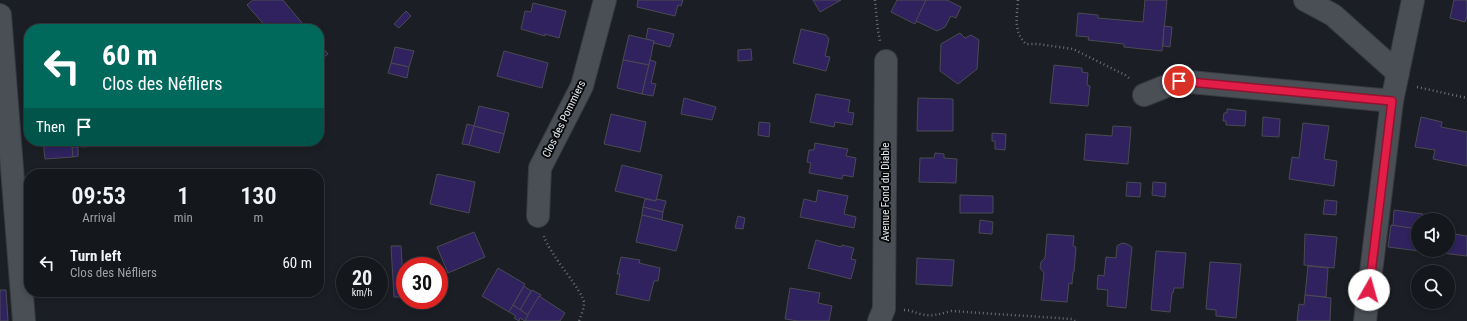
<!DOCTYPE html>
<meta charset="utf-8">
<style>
:root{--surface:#14171c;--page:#1d2025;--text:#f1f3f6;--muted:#9d9fa3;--line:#33363b}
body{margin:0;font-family:"Roboto Condensed",sans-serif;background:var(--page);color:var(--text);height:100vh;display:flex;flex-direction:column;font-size:15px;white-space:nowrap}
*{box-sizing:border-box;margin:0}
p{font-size:13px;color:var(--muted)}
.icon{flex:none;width:22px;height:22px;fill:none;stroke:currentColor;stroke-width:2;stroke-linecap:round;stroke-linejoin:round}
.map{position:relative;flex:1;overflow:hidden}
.sheet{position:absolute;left:24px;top:169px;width:300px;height:128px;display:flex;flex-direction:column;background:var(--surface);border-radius:16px;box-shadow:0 2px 6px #0003,0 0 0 1px var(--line)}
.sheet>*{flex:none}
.hud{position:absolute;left:24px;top:24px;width:300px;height:122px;border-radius:16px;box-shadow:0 2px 6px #0003,0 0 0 1px var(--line);background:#00695c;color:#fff;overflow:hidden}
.buttons{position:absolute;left:1411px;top:213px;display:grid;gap:8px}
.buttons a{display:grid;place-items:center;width:44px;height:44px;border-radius:50%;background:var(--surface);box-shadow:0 2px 6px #0003,0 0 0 1px var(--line);font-size:20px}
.speed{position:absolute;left:336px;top:257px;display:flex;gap:8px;font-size:20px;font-weight:700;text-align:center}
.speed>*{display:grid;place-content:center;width:52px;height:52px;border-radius:50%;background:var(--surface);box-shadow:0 2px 6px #0003,0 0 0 1px var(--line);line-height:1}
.speed small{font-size:10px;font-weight:400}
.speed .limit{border:6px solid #d22;background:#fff;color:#111}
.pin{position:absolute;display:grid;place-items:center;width:34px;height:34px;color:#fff;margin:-17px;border:2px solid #fff;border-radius:50%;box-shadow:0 1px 4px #0007}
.me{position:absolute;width:44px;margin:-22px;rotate:7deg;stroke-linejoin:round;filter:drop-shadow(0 0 3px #0008)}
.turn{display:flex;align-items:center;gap:14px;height:84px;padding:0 12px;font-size:18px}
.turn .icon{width:52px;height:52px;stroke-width:2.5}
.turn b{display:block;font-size:28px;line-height:34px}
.then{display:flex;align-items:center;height:38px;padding:0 12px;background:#0003;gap:8px;font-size:15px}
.eta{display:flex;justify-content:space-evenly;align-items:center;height:68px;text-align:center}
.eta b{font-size:24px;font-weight:600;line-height:28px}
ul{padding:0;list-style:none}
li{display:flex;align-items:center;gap:12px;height:52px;padding:0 12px}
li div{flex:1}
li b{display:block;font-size:15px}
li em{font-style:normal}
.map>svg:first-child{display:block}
.building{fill:#2f225e;stroke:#4a4a52}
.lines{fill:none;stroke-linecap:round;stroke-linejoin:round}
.minor-casing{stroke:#383b40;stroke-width:24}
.path{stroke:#6c6f75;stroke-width:2.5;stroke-dasharray:1 3;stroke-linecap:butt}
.minor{stroke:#4a4f56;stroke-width:22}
.route-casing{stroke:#92132f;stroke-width:10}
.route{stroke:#e11d48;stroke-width:7}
.labels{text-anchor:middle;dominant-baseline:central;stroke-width:4;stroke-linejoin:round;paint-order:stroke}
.street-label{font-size:11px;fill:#e9ecf0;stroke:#07090b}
</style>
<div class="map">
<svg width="1467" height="321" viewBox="0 0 1467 321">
<rect width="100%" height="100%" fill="#1b1f25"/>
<g class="building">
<path d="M253,0H283L302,23L294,29H268L247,5Z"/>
<path d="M638,0H683L681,6L678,5L675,16L637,7Z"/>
<path d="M813,0H841L820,12Z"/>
<path d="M897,0H926L915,24L891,12Z"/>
<path d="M926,0H947L961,7L956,18L951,16L945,27L937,31L916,21Z"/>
<path d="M1145,0H1167L1162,51L1124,47V44L1088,40L1089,37L1076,36L1078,13L1098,15V18L1143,22Z"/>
<path d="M1454,0H1467V18H1466L1465,22L1450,18Z"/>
<path d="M533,3L566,11L559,38L545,34V36L521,29L525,11L531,12Z"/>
<path d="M406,11L411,16L399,28L394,24Z"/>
<path d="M1164,26L1172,27L1170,47L1163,46Z"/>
<path d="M648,28L674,34L670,47L654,43V41L646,39Z"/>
<path d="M801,29L826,35L829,39L825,56L830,57L826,71L793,63Z"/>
<path d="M960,33L965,38L971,35L979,40L977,69L958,84L940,71L941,44Z"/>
<path d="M629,35L654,41L649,65L623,60Z"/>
<path d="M319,43L328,54L319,61Z"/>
<path d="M395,47L414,51L409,67L391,63Z"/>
<path d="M751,49L752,60L738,61V50Z"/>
<path d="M504,51L548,63L542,88L497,76Z"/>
<path d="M623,60L649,65L642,94L617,88Z"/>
<path d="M650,60L656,62L651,83L656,84L653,96L642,94Z"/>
<path d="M391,63L409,67L407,78L388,73Z"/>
<path d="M1054,65L1082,68V72L1088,73L1087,85L1090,86L1088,106L1050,103Z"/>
<path d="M816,94L850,100L848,112L854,113L852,125L835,122L834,127L810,122Z"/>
<path d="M684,98L716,107L712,120L681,114Z"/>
<path d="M918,98L953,99V131H917Z"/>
<path d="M479,106L509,113L504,134L474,126Z"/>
<path d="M1227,109L1246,111L1245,126L1226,125V121H1223L1224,113H1227Z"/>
<path d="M611,114L646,122L640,152L604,144Z"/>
<path d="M1263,117L1280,119L1279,137L1262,136Z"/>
<path d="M1421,117L1442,122L1441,127L1467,132V166L1433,159L1435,150L1415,147Z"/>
<path d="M759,122L770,123L769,137L758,135Z"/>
<path d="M1303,123L1329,126L1324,159L1337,161L1334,186L1289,179L1292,157L1299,158Z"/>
<path d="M467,124L474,126L469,145L462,144Z"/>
<path d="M474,126L504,134L499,153L469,145Z"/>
<path d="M1113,126L1131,127L1128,164L1084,160L1086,134L1112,136Z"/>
<path d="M992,133L1006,134L1005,150L995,149V141H992Z"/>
<path d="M43,141H72L73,157L45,159Z"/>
<path d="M81,141H102V146L81,147Z"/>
<path d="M815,143L848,149L846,156L856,158L853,177L843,175L842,179L809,173L811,163L807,162L809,150H814Z"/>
<path d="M72,147H78V156L73,157Z"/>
<path d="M935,153L944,154V158L957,159L956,183L919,182L920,158H934Z"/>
<path d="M622,165L662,175L656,201L615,191Z"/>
<path d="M437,174L475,182L469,213L430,204Z"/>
<path d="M1127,182L1141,183L1140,197L1126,196Z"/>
<path d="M1153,182L1166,183L1165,197L1152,195Z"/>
<path d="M818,190L848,196L844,214L856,217L854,228L800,217L804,199L816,202Z"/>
<path d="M960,195L993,196V213H960Z"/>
<path d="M645,199L656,201V199L666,201L663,212L643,207Z"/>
<path d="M1325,200L1337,201L1336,215L1323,214Z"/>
<path d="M643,207L663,212L662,220L642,215Z"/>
<path d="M1394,210L1423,214V220H1418V229L1393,226Z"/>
<path d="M642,215L683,225L676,251L636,242Z"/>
<path d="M738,216L745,218L743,229L735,228Z"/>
<path d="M980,220L993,222L992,234L979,233Z"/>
<path d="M1391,225L1418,229L1419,251L1388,247Z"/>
<path d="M474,232L485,257L448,273L437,247Z"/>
<path d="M1448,233L1467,236V256L1442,253L1443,250H1448Z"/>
<path d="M1047,234L1074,236L1073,246L1076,247L1074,272H1073L1072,284L1069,283L1067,302L1041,300L1044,273L1040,268L1041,262L1045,258Z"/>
<path d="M1305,234L1337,237L1334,268L1304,265Z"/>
<path d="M816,240L841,247L842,245L854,248L851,259L856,260L851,279L808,268Z"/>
<path d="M1122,243L1127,244L1132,247L1126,308L1107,306L1108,290L1097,289L1098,275L1104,276L1106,257L1116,258L1117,246Z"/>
<path d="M391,246H401L404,297H394Z"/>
<path d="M1419,250H1441V255L1419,251Z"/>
<path d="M1156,251L1186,253L1183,288H1174L1173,293H1172L1170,312L1151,310Z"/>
<path d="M621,257L640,260L639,263L660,268L658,281H654L649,301L616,294L620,274H617Z"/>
<path d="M917,258L954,260L952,286L916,284Z"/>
<path d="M1210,262L1241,264L1236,318L1216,316V310L1206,309Z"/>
<path d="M1308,266L1328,268L1326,297L1305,295Z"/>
<path d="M498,268L525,284L509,312L482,296Z"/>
<path d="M524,286L531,291L520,310L513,305Z"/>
<path d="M790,288L820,293L818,303L832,306L829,321H798L785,319Z"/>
<path d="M0,290H6L8,321H0Z"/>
<path d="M532,290L541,295L528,315L520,310Z"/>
<path d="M1305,295L1331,298L1330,321H1297L1299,304L1304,305Z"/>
<path d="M539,296L565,313L560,321H524Z"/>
<path d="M513,305L528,315L525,321L520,318L519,321L514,318L516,316L509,312Z"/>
</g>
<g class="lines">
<defs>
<g id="minor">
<path d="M1305,0L1333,15L1398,73"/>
<path d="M0,15L24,321"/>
<path d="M1144,95L1179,81L1392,101"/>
<path d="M538,216L540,168L582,86L605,0"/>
<path d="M879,321L884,309L886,61"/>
<path d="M1365,321L1392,101L1413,0"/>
</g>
</defs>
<use href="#minor" class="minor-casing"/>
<g class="path">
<path d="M875,0L878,31L880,41"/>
<path d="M1018,0C1017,17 1013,31 1026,44H1038L1073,49L1125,75L1130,79"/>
<path d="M1417,87L1467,98"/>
<path d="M544,236C549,254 584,292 584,303C584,309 581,315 579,321"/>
<path d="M904,310C911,310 915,313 921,314C931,317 940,314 951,311L1072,319L1075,321"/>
</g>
<use href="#minor" class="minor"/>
</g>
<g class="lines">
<defs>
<path id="route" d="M1179,81L1392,101L1369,290"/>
</defs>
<use href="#route" class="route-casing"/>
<use href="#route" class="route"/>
</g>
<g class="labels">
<g class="street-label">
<text transform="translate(564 119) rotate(-64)">Clos des Pommiers</text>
<text transform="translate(885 192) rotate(-90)">Avenue Fond du Diable</text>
</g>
</g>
</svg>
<div class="buttons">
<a><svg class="icon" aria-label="sound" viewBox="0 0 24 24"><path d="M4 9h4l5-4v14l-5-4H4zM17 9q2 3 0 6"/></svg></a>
<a><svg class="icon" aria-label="search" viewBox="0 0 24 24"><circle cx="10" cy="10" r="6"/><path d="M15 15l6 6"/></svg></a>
</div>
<div class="speed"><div>20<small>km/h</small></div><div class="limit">30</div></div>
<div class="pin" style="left:1179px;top:81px;background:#d93025"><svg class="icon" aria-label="arrive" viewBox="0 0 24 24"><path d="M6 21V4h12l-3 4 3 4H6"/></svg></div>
<svg class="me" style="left:1369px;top:290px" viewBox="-20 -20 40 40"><circle r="19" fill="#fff"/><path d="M0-13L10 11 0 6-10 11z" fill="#e11d48"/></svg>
<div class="hud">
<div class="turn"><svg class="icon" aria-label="left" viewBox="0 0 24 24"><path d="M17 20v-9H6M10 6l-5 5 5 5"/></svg><div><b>60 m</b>Clos des Néfliers</div></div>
<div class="then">Then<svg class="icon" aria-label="arrive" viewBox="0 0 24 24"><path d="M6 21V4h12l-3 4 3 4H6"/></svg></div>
</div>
<section class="sheet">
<div class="eta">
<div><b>09:53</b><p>Arrival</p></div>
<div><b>1</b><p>min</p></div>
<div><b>130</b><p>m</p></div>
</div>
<ul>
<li><svg class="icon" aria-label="left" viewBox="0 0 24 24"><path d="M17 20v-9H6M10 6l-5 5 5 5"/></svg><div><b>Turn left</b><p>Clos des Néfliers</p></div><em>60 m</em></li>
</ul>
</section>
</div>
